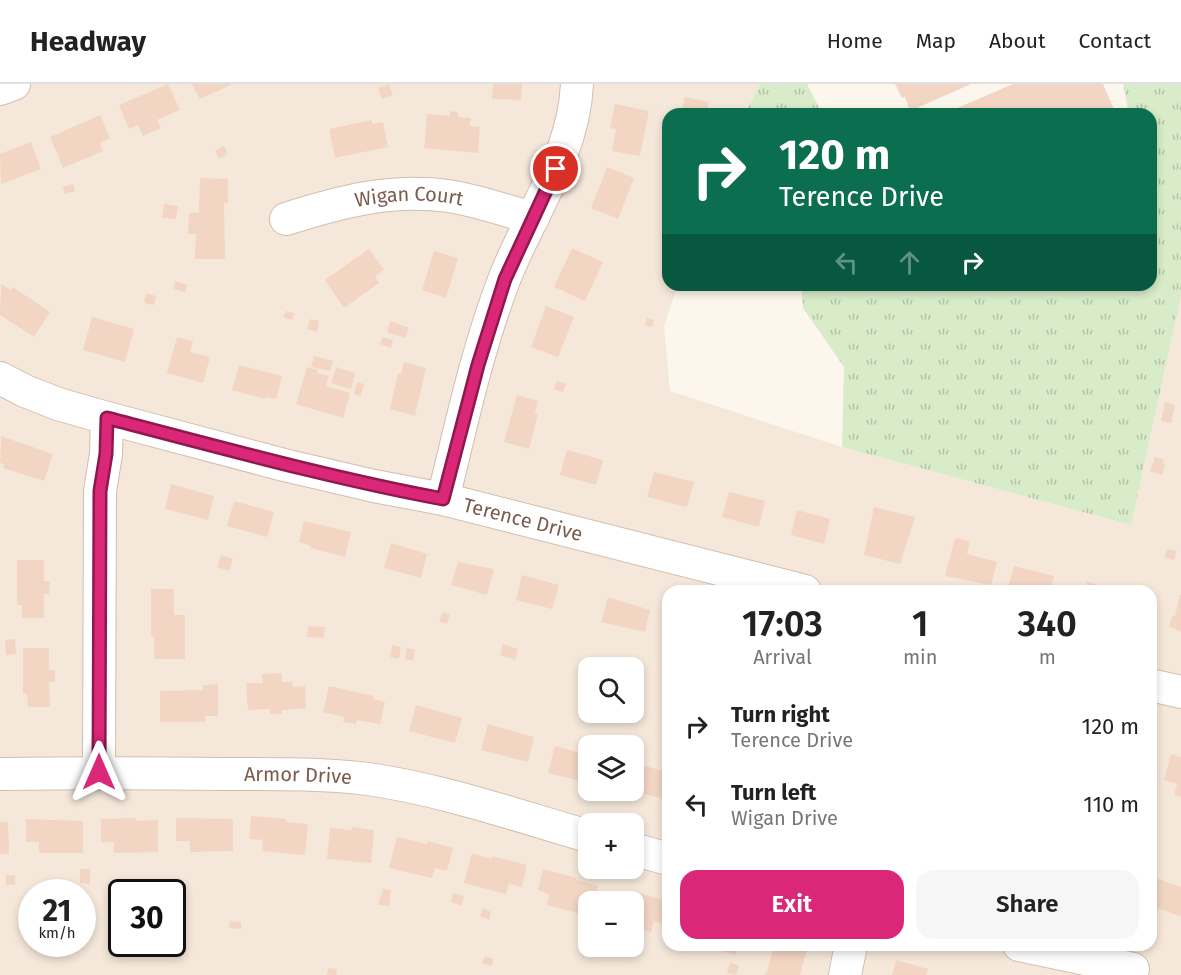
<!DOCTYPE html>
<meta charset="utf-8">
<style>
:root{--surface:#fff;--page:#f6f6f6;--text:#222;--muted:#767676;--line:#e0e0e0;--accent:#db2777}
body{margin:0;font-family:"Fira Sans",sans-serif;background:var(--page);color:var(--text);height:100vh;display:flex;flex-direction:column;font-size:22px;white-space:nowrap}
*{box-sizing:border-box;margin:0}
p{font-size:20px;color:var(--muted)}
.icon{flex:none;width:33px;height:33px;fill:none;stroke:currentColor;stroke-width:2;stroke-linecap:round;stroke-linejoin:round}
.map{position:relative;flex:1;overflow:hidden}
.details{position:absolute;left:662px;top:501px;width:495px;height:366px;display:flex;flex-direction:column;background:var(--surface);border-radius:18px;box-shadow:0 3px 9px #0003}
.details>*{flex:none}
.banner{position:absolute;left:662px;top:24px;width:495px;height:183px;border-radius:18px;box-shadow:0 3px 9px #0003;background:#0b6e4f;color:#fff;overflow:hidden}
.buttons{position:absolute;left:578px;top:573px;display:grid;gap:12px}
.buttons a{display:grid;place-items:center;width:66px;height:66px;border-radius:12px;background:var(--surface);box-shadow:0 3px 9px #0003;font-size:30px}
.speed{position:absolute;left:18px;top:795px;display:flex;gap:12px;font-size:30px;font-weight:700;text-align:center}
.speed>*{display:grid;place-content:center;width:78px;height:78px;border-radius:50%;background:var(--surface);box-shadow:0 3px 9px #0003;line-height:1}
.speed small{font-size:15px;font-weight:400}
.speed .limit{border:3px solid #111;border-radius:9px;background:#fff;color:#111}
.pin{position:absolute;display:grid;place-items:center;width:51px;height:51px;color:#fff;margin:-26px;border:3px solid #fff;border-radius:50%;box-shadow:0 2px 6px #0007}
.me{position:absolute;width:66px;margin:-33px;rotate:0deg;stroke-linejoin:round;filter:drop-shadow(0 0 4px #0008)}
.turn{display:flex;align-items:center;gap:21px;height:126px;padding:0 18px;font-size:27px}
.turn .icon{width:78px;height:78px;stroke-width:2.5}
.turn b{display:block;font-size:42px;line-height:51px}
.lanes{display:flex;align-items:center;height:57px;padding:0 18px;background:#0003;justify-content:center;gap:30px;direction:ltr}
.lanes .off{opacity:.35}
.eta{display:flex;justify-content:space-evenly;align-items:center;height:102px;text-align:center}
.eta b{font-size:36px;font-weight:600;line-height:42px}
.action{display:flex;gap:12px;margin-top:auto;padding:12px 18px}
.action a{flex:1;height:69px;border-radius:18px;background:var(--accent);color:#fff;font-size:24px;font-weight:600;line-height:69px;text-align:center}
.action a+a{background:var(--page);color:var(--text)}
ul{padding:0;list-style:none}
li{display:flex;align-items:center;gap:18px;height:78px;padding:0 18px}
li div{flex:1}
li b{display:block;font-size:22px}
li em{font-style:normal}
header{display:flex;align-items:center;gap:36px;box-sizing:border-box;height:84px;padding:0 30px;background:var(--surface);border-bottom:2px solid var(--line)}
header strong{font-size:28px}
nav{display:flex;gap:33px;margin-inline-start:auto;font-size:21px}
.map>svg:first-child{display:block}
.residential{fill:#f5e8da;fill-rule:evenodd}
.grass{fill:url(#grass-tufts)}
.building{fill:#f3d5c3}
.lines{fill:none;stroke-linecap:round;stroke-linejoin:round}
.minor-casing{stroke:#d1beb0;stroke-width:34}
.minor{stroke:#fff;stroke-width:32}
.route-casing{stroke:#8e194d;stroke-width:15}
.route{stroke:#db2777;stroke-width:10}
.labels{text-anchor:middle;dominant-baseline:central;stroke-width:5;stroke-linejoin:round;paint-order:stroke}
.street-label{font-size:20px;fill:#7a5c4d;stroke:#fffaf3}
</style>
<header>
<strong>Headway</strong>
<nav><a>Home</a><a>Map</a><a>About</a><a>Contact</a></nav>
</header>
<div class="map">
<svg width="1181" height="891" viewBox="0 0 1181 891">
<defs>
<pattern id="grass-tufts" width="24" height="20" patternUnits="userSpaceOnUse" patternTransform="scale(1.5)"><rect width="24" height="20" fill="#d8ecc9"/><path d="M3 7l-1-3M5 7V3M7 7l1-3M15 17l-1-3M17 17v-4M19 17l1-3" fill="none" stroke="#b4c2a5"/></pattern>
</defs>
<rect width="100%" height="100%" fill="#fdf6ec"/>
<path class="residential" d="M0,0H760L745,30H668V201H678L664,242L670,307L842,363L1131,441L1181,212V891H0ZM668,507H1150V861H668ZM588,584H633V628H588ZM588,662H633V706H588ZM588,740H633V784H588ZM32,808H82V860H32ZM122,808H172V860H122ZM588,818H633V862H588Z"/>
<g class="grass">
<path d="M760,0H807L822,30H745Z"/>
<path d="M1123,0H1181V212L1131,441L842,363L844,283L803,224L801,201H1150V30H1129Z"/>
</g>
<g class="building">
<path d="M168,0L180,26L157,36L161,44L143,52L138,41L129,45L119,21Z"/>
<path d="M192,0H233L200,15Z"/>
<path d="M389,0L393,11L382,15L378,4Z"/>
<path d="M493,0H522L521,16L492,15Z"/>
<path d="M895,0H971L910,27L905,13L902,14Z"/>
<path d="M1013,0H1103L1116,30H948V28Z"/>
<path d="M685,13L709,18L707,30H681Z"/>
<path d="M615,20L649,27L640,72L612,67L616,45L610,44Z"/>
<path d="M450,27L458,28V33L471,34L470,42L480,43L478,69L424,64L427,30L450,32Z"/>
<path d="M100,31L110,54L100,59L103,67L63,84L50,53Z"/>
<path d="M372,36V40L383,38L388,63L335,74L329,45Z"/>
<path d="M31,58L41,85L1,100L0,70Z"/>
<path d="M224,62L228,70L219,75L215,67Z"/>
<path d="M607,83L634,94L618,135L591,124Z"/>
<path d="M200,94L228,95V119H224L225,175H195L196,150H188L189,129H199Z"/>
<path d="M73,100L75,107L65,110L63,103Z"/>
<path d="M164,120L178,122L176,135L162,134Z"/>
<path d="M572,164L603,178L585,217L554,203Z"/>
<path d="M369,165L384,186L375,192L379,199L344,224L325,196Z"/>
<path d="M434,167L458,174L446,214L422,206Z"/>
<path d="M175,197L187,201L185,208L173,205Z"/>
<path d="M1,200L11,206L13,203L50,228L34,253L0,231Z"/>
<path d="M146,209L156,212L154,221L144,219Z"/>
<path d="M546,222L574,233L558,273L531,263Z"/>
<path d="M286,227L294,229L292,236L283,233Z"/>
<path d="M92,233L134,245L125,278L83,266Z"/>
<path d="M647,234L654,236L652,243L645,242Z"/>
<path d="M310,235L319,237L317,248L307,245Z"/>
<path d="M390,237L409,244L405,254L387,248Z"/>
<path d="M177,253L193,257L190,268L210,273L203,299L167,289Z"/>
<path d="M382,253L393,256L391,264L380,260Z"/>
<path d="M314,272L333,277L330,287L311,283Z"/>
<path d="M404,278L426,284L415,332L390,325L398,289L401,290Z"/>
<path d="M239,281L282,292L276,315L265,313V315L232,306Z"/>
<path d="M307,283L318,286L317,289L329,292L326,302L350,309L343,334L296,320Z"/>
<path d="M336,283L355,289L351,305L331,299Z"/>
<path d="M557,297L566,300L563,308L554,305Z"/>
<path d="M357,298L364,300L361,312L354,310Z"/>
<path d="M517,311L538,317L535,329L538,330L529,365L504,358Z"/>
<path d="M1165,318L1175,321L1171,339L1161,337Z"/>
<path d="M1,352L53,370L44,397L3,384L4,380L0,379Z"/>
<path d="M567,366L603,376L596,401L560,391Z"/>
<path d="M1155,373L1164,376L1163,379L1165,380L1162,391L1150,387Z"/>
<path d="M654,388L694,398L687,423L647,413Z"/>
<path d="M171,400L214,412L208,436L165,425Z"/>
<path d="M729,408L765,417L759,443L722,433Z"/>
<path d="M234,417L274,428L267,453L227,442Z"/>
<path d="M874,423L915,433L900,480L864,471Z"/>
<path d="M797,426L830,435L824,460L791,451Z"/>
<path d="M304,437L351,448L345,473L311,464V462L299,458Z"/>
<path d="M955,454L970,457L967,470L997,478L991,501L945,492Z"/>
<path d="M391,459L427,470L421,494L384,484Z"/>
<path d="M1167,465L1177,467L1174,476L1165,474Z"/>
<path d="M221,471L233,475L229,487L217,483Z"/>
<path d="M17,476H44V497H50L49,510H44V534H22V521H17Z"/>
<path d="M458,478L494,485L487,511L451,501Z"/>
<path d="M1014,482L1054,492L1050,507H1007Z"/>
<path d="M522,491L559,501L552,525L516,516Z"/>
<path d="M1087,498L1117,506V507H1085Z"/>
<path d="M151,505H174V531H185V575H154V553H151Z"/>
<path d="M1180,511H1181V548L1169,542L1172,532H1175Z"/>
<path d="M608,513L650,526L645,548L601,538Z"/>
<path d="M443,528L450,530L447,540L439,537Z"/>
<path d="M308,542L325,543L324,554L307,553Z"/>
<path d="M15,555L16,570L6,571L5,556Z"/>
<path d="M503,560L518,565L515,576L500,571Z"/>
<path d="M392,561L401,563L399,575L390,573Z"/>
<path d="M23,564H49V586H55V598H49L50,623H28L27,610H23Z"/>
<path d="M407,564L415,565L413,577L405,575Z"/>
<path d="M282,589V598H292L293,603L305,602L306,624L282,626V630H270V625L248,626L246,599H263L262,590Z"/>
<path d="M218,600V632H205V638H160V607L203,606V601Z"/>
<path d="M329,602L373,612V615L385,618L380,640L357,636L356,640L343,638L344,633L323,628Z"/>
<path d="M416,621L462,634L455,659L409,647Z"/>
<path d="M488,640L534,653L528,678L481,666Z"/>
<path d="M555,662L588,671V699L548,689Z"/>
<path d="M1150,663L1157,665L1151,689H1150Z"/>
<path d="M1171,670L1181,673V713L1174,711L1177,700L1164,696Z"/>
<path d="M633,679L668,688L667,716L633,707Z"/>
<path d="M251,732L286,735V738L308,740L305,771L262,767L263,756L249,755Z"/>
<path d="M136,734V737L158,736V768L114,769V758H101V735Z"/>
<path d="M176,734L233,735V767L190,768V757H176Z"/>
<path d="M26,735L83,737V769H39V758H26Z"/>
<path d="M0,738H8L9,770H0Z"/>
<path d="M352,743L374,746L371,779L327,775L330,744L352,746Z"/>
<path d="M397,753L427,760L428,757L453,764L447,787L435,784L432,794L389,784Z"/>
<path d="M472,769L491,775L492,772L527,781L522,803L509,800L506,810L464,799Z"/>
<path d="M80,785H90V800L80,799Z"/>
<path d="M543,785L577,794L576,796L598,802L594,818H588V832L547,821L549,810L538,806Z"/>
<rect x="6" y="791" width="9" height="10"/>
<path d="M1150,792L1181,803V833L1150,821Z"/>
<path d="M383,805L391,806L389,822L378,821Z"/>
<path d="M617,807L638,812V809L668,817L666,841L654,837L651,848L633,844V818H614Z"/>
<path d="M453,809L464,812L461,822L451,818Z"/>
<path d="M483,824L491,828L489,836L480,832Z"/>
<path d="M230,837L241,838V845L229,844Z"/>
<path d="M702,861H738L735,871Z"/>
<path d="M774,861H808L800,891H764L767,888Z"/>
<path d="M485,872L494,875L491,882L482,879Z"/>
<path d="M896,876L928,885L926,891H892Z"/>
<path d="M730,878L739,882L736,891L727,889Z"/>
<path d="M328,884L337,885L336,891H327Z"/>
</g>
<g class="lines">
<defs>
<g id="minor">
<path d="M0,5L14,0"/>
<path id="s1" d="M286,135C339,118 392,104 448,112C477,116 505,127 533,134"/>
<path id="s2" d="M0,294L25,307L58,320L107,334L284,381L374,402L443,415L805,507"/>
<path d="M443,415C461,342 477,266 504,196C529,131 574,71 577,0"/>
<path d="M1150,601L1181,608"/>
<path d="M99,688L100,407L106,370L107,334"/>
<path id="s3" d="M0,690C74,689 148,689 223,690C271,690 320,689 368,695C444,706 515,731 588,752"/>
<path d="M633,765L668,775"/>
<path d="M1019,861L1133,885"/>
<path d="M845,891L851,861"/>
</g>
</defs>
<use href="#minor" class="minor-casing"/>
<use href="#minor" class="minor"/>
</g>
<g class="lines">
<defs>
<path id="route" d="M99,688L100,407L106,370L107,334C219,363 330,394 443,415L478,281L505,195L556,85"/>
</defs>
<use href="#route" class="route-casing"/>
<use href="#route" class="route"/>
</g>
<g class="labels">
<g class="street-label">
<text stroke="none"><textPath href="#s1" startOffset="126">Wigan Court</textPath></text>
<text stroke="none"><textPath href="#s2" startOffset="543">Terence Drive</textPath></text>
<text stroke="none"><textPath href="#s3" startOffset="298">Armor Drive</textPath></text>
</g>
</g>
</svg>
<div class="buttons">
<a><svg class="icon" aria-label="search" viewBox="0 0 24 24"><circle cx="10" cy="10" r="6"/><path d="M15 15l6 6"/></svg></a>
<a><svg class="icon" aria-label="layers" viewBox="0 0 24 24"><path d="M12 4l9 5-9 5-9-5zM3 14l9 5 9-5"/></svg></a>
<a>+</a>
<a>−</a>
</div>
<div class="speed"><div>21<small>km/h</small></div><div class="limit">30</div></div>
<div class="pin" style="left:556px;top:85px;background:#d93025"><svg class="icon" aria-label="arrive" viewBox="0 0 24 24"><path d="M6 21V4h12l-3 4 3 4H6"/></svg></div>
<svg class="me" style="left:99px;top:688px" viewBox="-20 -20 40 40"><path d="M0-17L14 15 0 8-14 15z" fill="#db2777" stroke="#fff" stroke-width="4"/></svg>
<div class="banner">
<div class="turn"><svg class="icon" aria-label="right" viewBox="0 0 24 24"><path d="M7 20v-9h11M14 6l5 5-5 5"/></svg><div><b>120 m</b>Terence Drive</div></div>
<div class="lanes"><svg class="icon off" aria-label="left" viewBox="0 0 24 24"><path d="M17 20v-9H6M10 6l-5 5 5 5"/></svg><svg class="icon off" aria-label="ahead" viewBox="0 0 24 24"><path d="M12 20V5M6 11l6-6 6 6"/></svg><svg class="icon" aria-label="right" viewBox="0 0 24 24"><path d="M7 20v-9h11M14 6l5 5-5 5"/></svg></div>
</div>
<section class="details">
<div class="eta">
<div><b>17:03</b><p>Arrival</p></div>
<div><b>1</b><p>min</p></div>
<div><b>340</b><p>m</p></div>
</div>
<ul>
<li><svg class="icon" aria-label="right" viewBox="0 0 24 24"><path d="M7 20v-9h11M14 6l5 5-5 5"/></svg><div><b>Turn right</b><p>Terence Drive</p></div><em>120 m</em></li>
<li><svg class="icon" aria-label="left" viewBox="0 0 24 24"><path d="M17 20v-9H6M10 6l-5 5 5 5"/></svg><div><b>Turn left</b><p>Wigan Drive</p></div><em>110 m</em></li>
</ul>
<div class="action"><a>Exit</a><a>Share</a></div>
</section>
</div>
